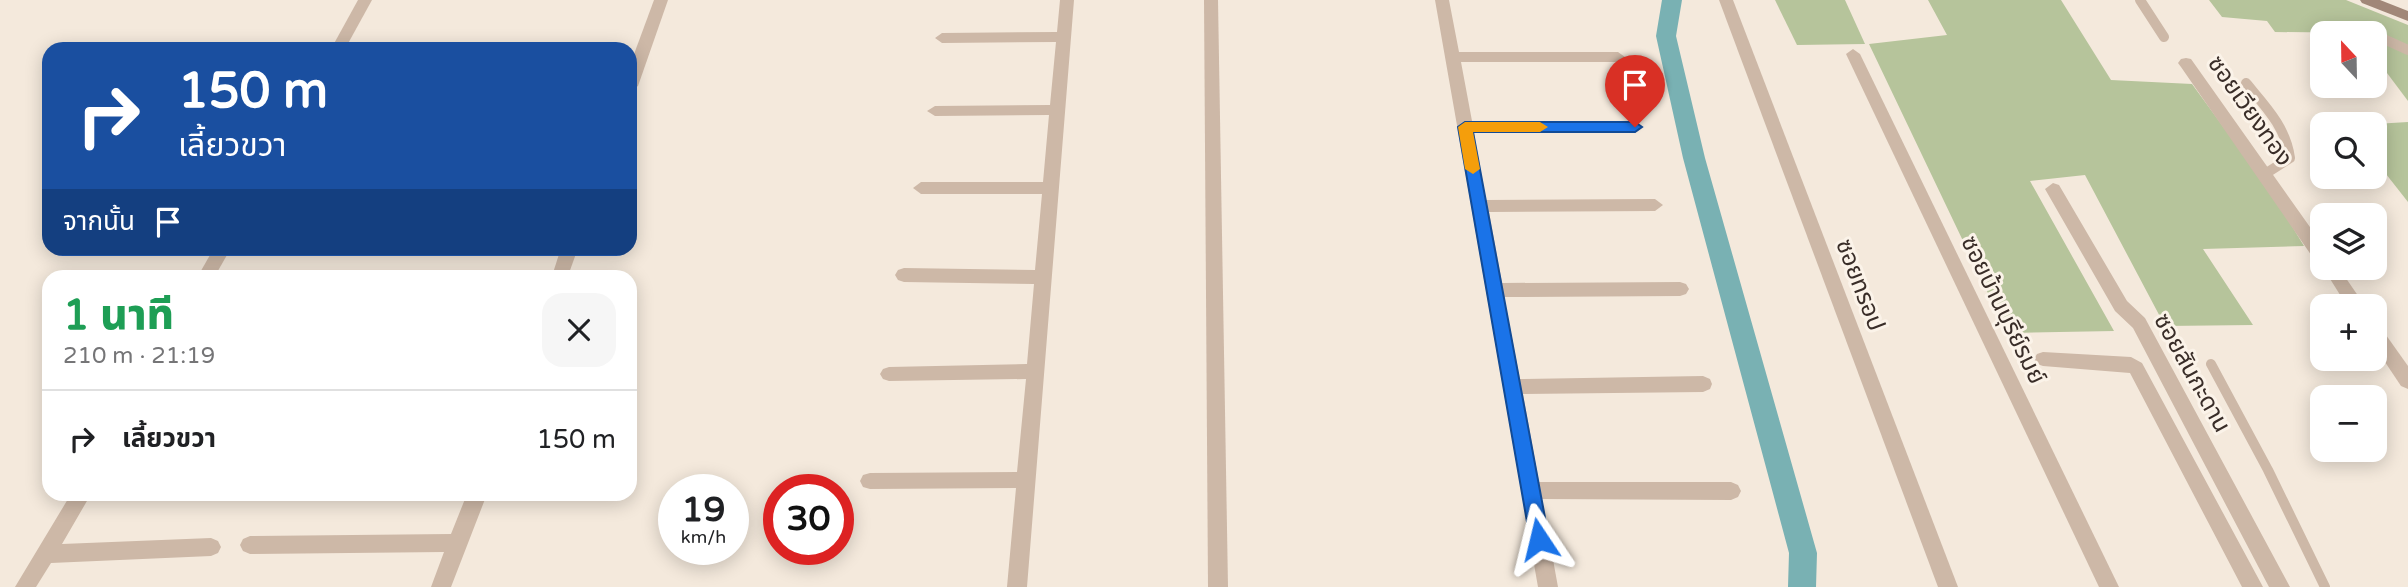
<!DOCTYPE html>
<html lang="th">
<meta charset="utf-8">
<style>
:root{--surface:#fff;--page:#f6f6f6;--text:#202124;--muted:#757577;--line:#e0e0e0}
body{margin:0;font-family:"Varela Round","Noto Sans Thai",sans-serif;background:var(--page);color:var(--text);height:100vh;display:flex;flex-direction:column;font-size:26px;white-space:nowrap}
*{box-sizing:border-box;margin:0}
p{font-size:23px;color:var(--muted)}
.icon{flex:none;width:38px;height:38px;fill:none;stroke:currentColor;stroke-width:2;stroke-linecap:round;stroke-linejoin:round}
.map{position:relative;flex:1;overflow:hidden}
.side{position:absolute;left:42px;top:270px;width:595px;height:231px;display:flex;flex-direction:column;background:var(--surface);border-radius:21px;box-shadow:0 4px 18px #0003}
.side>*{flex:none}
.guide{position:absolute;left:42px;top:42px;width:595px;height:214px;border-radius:21px;box-shadow:0 4px 18px #0003;background:#1a4fa0;color:#fff;overflow:hidden}
.needle{width:46px;rotate:338deg}
.controls{position:absolute;left:2310px;top:21px;display:grid;gap:14px}
.controls a{display:grid;place-items:center;width:77px;height:77px;border-radius:14px;background:var(--surface);box-shadow:0 4px 18px #0003;font-size:35px}
.speed{position:absolute;left:658px;top:474px;display:flex;gap:14px;font-size:35px;font-weight:700;text-align:center}
.speed>*{display:grid;place-content:center;width:91px;height:91px;border-radius:50%;background:var(--surface);box-shadow:0 4px 18px #0003;line-height:1}
.speed small{font-size:18px;font-weight:400}
.speed .limit{border:10px solid #d22;background:#fff;color:#111}
.pin{position:absolute;display:grid;place-items:center;width:60px;height:60px;color:#fff;margin:-72px -30px;border-radius:50% 50% 50% 0;rotate:-45deg;box-shadow:0 0 7px #0007}
.pin .icon{rotate:45deg}
.me{position:absolute;width:77px;margin:-38px;rotate:350deg;stroke-linejoin:round;filter:drop-shadow(0 0 5px #0008)}
.turn{display:flex;align-items:center;gap:24px;height:147px;padding:0 21px;font-size:32px}
.turn .icon{width:91px;height:91px;stroke-width:2.5}
.turn b{display:block;font-size:49px;line-height:60px}
.then{display:flex;align-items:center;height:66px;padding:0 21px;background:#0003;gap:14px;font-size:26px}
.round{display:grid;place-items:center;flex:none;width:74px;height:74px;border-radius:21px;background:var(--page)}
.summary{display:flex;align-items:center;justify-content:space-between;height:119px;padding:0 21px}
h1{font-size:42px;font-weight:800;line-height:52px;color:#1e9e55}
ul{padding:0;list-style:none}
li{display:flex;align-items:center;gap:21px;height:98px;padding:0 21px;border-top:2px solid var(--line)}
li div{flex:1}
li b{display:block;font-size:26px}
li em{font-style:normal}
.map>svg:first-child{display:block}
.green{fill:#b6c49b}
.lines{fill:none;stroke-linecap:round;stroke-linejoin:round}
.canal{fill:#79b1b3;fill-rule:evenodd}
.service{stroke:#cdb8a7;stroke-width:10}
.minor{fill:#cdb8a7;fill-rule:evenodd}
.secondary{fill:#a18778;fill-rule:evenodd}
.route{fill:#1a73e8;stroke:#114b97;stroke-width:2}
.slow{fill:#f59e0b}
.labels{text-anchor:middle;dominant-baseline:central;stroke-width:6;stroke-linejoin:round;paint-order:stroke}
.street-label{font-size:24px;fill:#392d28;stroke:#fbf3e9}
</style>
<div class="map">
<svg width="2408" height="587" viewBox="0 0 2408 587">
<rect width="100%" height="100%" fill="#f4e9dc"/>
<g class="green">
<path d="M1775,0H1845L1865,44L1797,45Z"/>
<path d="M1928,0H2061L2111,80L2192,84L2273,195L2304,246L2203,249L2253,325L2165,326L2085,175L2030,181L2114,331L2007,333L1869,44L1947,35Z"/>
<path d="M2209,0H2346L2408,25V101L2375,57V33L2275,32L2267,21L2222,17Z"/>
<path d="M2408,122V202L2375,160V124Z"/>
</g>
<g class="lines">
<path class="canal" d="M1662,0H1682L1676,36L1705,158L1817,553L1816,587H1788L1789,553L1683,158L1656,36Z"/>
<g class="service">
<path d="M2140,0L2164,37"/>
<path d="M2375,35L2408,50"/>
<path d="M2246,83C2265,106 2286,127 2290,158L2265,174"/>
<path d="M2211,364L2268,470L2325,587"/>
</g>
<g class="minor">
<path d="M358,0H372L345,49H331Z"/>
<path d="M654,0H668L638,86L630,91V65Z"/>
<path d="M1060,0H1074L1027,587H1007L1016,488L870,489L863,487L860,481L863,475L870,473L1017,472L1026,379L889,381L883,379L880,374L883,369L889,367L1027,364L1034,284L904,282L898,280L895,275L898,270L904,268L1035,270L1042,194H921L913,188L921,182H1043L1049,115L935,116L927,111L935,106L1050,105L1056,42L942,43L935,38L942,33L1057,32Z"/>
<path d="M1204,0H1218L1228,587H1208Z"/>
<path d="M1435,0H1449L1459,52H1618L1625,57L1618,62H1461L1472,121H1635L1643,127L1635,133H1474L1486,200L1655,199L1663,205L1655,211L1489,212L1502,283L1680,282L1686,284L1689,289L1686,294L1680,296L1504,297L1520,379L1703,376L1710,379L1712,384L1710,389L1703,392L1523,394L1539,482H1731L1738,485L1741,491L1738,497L1731,500L1542,499L1558,587H1538Z"/>
<path d="M1719,0H1733L1958,587H1938Z"/>
<path d="M1853,49L1860,54L2119,587H2099L1846,54Z"/>
<path d="M2186,58L2191,59L2322,244V263L2316,262L2181,67L2178,63L2181,59Z"/>
<path d="M2053,183L2059,185L2127,301L2145,318L2290,587H2269L2133,328L2115,311L2045,189Z"/>
<path d="M214,248H231L215,276H198Z"/>
<path d="M561,248H578L568,276H552Z"/>
<path d="M2322,266L2339,268L2365,306H2347Z"/>
<path d="M2375,326L2381,328L2408,366V389L2401,386L2375,347Z"/>
<path d="M2043,352L2131,357L2142,363L2263,587H2242L2130,373L2043,366L2037,364L2034,359L2037,354Z"/>
<path d="M71,494H91L62,544L211,538L218,541L221,547L218,553L211,556L51,563L36,587H15Z"/>
<path d="M467,494H487L451,587H431L444,552L250,554L243,551L240,545L243,539L250,536L451,534Z"/>
</g>
<path class="secondary" d="M2360,0H2380L2408,11V21L2362,3Z"/>
</g>
<path class="route" d="M1465,122H1635L1642,127L1635,132H1473L1549,539L1546,544L1539,547L1533,544L1530,539L1458,127Z"/>
<path class="slow" d="M1465,122H1540L1548,127L1540,132H1473L1480,169L1473,174L1465,169L1458,127Z"/>
<g class="labels">
<g class="street-label">
<text transform="translate(2250 111) rotate(55)">ซอยเวียงทอง</text>
<text transform="translate(1860 285) rotate(69)">ซอยทรอป</text>
<text transform="translate(2003 310) rotate(64)">ซอยบ้านบุรีย์รมย์</text>
<text transform="translate(2192 373) rotate(61)">ซอยสันกะดาน</text>
</g>
</g>
</svg>
<div class="controls">
<a><svg class="needle" viewBox="-14 -14 28 28"><path d="M0-13l5 13h-10z" fill="#e53935"/><path d="M0 13l5-13h-10z" fill="#757577"/></svg></a>
<a><svg class="icon" aria-label="search" viewBox="0 0 24 24"><circle cx="10" cy="10" r="6"/><path d="M15 15l6 6"/></svg></a>
<a><svg class="icon" aria-label="layers" viewBox="0 0 24 24"><path d="M12 4l9 5-9 5-9-5zM3 14l9 5 9-5"/></svg></a>
<a>+</a>
<a>−</a>
</div>
<div class="speed"><div>19<small>km/h</small></div><div class="limit">30</div></div>
<div class="pin" style="left:1635px;top:127px;background:#d93025"><svg class="icon" aria-label="arrive" viewBox="0 0 24 24"><path d="M6 21V4h12l-3 4 3 4H6"/></svg></div>
<svg class="me" style="left:1539px;top:539px" viewBox="-20 -20 40 40"><path d="M0-17L14 15 0 8-14 15z" fill="#1a73e8" stroke="#fff" stroke-width="4"/></svg>
<div class="guide">
<div class="turn"><svg class="icon" aria-label="right" viewBox="0 0 24 24"><path d="M7 20v-9h11M14 6l5 5-5 5"/></svg><div><b>150 m</b>เลี้ยวขวา</div></div>
<div class="then">จากนั้น<svg class="icon" aria-label="arrive" viewBox="0 0 24 24"><path d="M6 21V4h12l-3 4 3 4H6"/></svg></div>
</div>
<section class="side">
<div class="summary"><div><h1>1 นาที</h1><p>210 m · 21:19</p></div><a class="round"><svg class="icon" aria-label="close" viewBox="0 0 24 24"><path d="M6 6l12 12M18 6L6 18"/></svg></a></div>
<ul>
<li><svg class="icon" aria-label="right" viewBox="0 0 24 24"><path d="M7 20v-9h11M14 6l5 5-5 5"/></svg><div><b>เลี้ยวขวา</b></div><em>150 m</em></li>
</ul>
</section>
</div>
